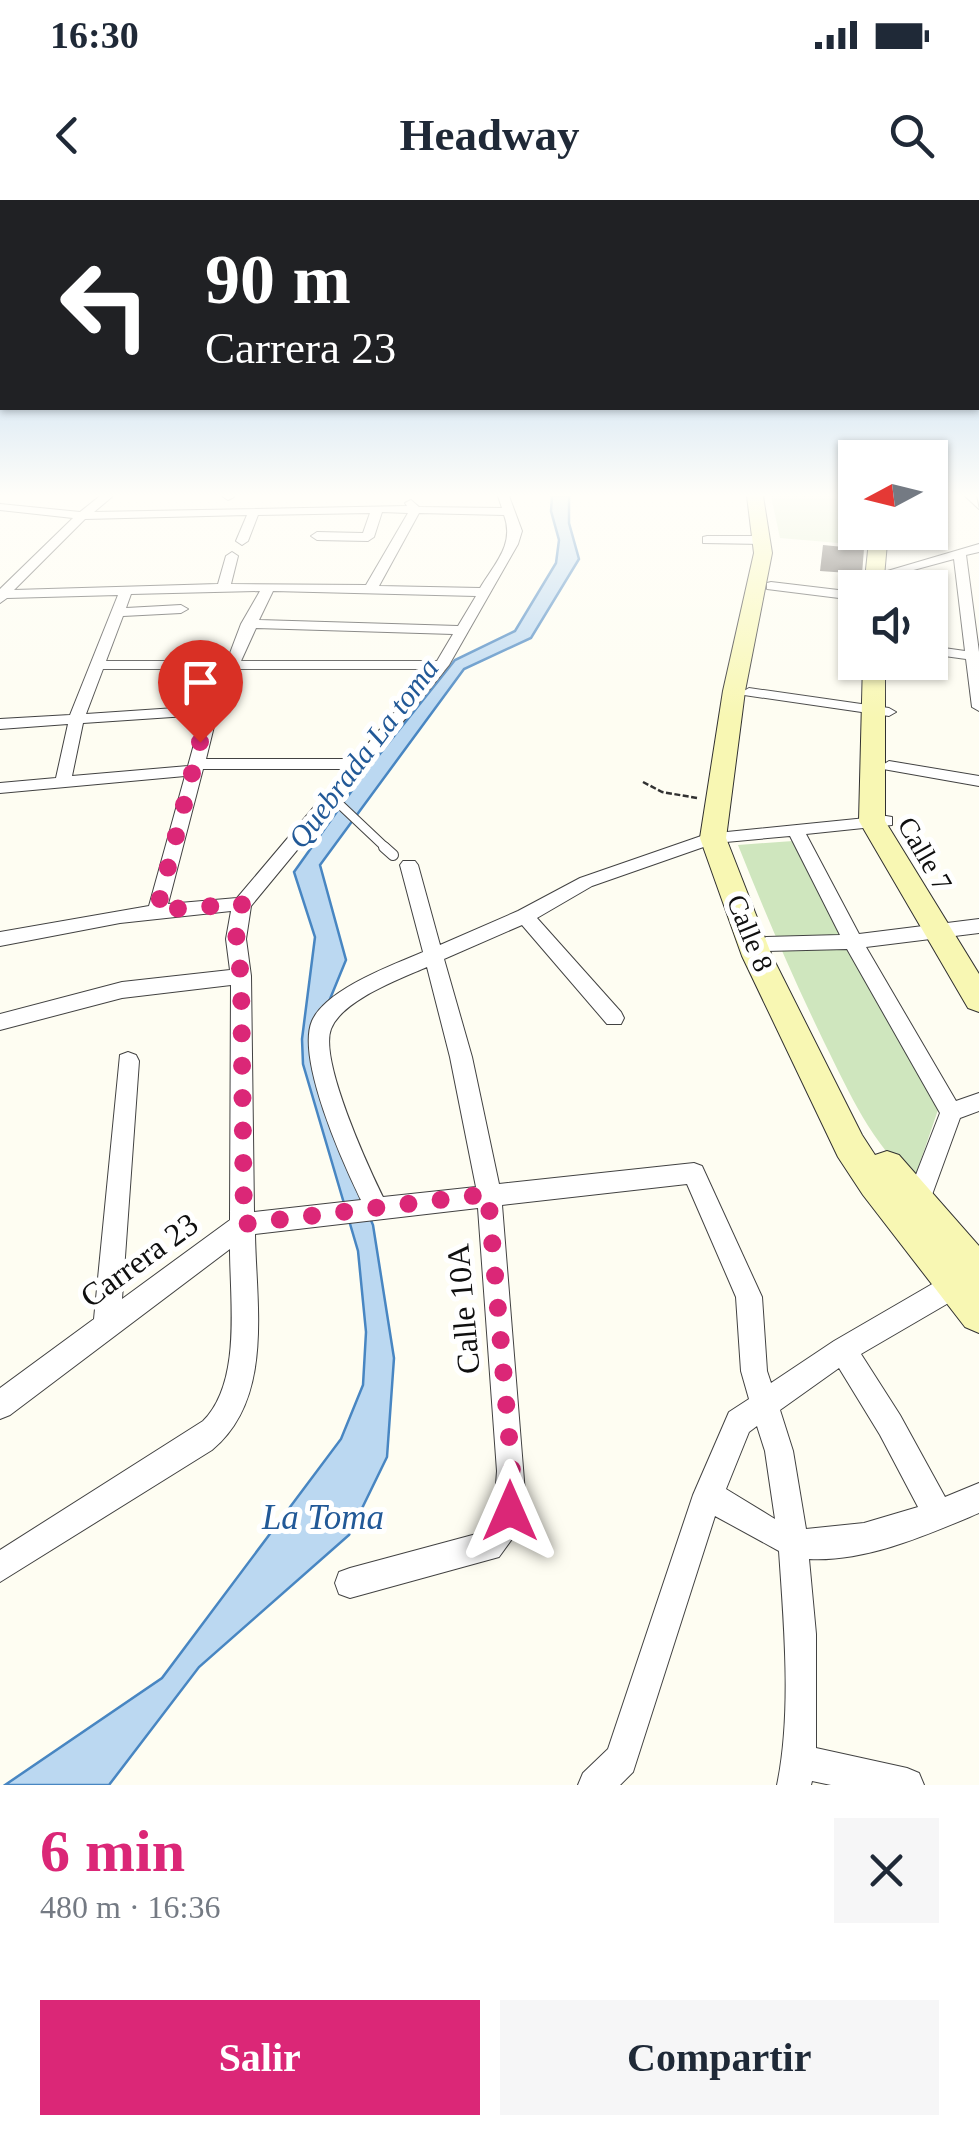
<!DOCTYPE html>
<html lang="es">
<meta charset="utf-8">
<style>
:root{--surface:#fff;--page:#f6f6f7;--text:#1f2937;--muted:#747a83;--accent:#db2777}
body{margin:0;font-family:"Times New Roman",serif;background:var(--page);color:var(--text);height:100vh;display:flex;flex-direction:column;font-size:38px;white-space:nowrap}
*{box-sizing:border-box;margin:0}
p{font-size:32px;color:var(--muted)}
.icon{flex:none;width:55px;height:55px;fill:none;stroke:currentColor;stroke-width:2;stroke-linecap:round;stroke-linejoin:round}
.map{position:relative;height:1585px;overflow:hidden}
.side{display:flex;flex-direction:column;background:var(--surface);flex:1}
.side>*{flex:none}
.top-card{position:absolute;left:0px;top:0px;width:980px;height:210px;box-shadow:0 2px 8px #0004;background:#202124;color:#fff;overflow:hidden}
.needle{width:65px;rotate:263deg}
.tools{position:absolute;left:838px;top:240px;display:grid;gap:20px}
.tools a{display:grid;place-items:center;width:110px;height:110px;border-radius:0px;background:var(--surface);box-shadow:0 2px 8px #0004;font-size:50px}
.pin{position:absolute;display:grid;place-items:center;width:85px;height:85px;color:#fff;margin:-102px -42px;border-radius:50% 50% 50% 0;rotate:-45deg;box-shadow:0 0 10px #0007}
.pin .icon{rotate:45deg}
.me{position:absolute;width:110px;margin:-55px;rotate:0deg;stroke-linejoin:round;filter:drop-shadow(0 0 8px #0008)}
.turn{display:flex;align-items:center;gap:35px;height:210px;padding:0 40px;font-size:45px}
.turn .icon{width:130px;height:130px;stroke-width:2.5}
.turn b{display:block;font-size:70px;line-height:85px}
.round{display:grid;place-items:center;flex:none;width:105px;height:105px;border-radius:0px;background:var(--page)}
.summary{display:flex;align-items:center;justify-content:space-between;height:170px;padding:0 40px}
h1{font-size:60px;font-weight:700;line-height:75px;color:var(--accent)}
.button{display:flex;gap:20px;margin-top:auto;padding:20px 40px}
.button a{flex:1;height:115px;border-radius:0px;background:var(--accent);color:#fff;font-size:40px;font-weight:700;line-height:115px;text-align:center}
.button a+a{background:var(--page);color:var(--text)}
.status{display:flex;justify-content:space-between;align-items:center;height:70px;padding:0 50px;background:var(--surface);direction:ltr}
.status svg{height:28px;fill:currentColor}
header{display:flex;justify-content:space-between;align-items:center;height:130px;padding:0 40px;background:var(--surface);font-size:45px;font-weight:700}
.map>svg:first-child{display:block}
.green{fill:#cfe6be}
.pitch{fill:#e0eecf}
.water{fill:#bbd8f1;stroke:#4886c2;stroke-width:2.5}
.building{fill:#57514c}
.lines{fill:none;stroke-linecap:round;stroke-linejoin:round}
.lane-far1-casing{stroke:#424242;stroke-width:10}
.lane-casing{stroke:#424242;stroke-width:12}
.street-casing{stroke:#424242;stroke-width:2}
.secondary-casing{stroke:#313131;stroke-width:2}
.path{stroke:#313131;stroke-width:2.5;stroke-dasharray:6 2.5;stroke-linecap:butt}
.lane-far1{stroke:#fff;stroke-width:8}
.lane{stroke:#fff;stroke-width:10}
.street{fill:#fff;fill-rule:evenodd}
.secondary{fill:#f8f7b3;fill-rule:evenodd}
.route{stroke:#db2777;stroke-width:18;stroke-dasharray:0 32.4}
.labels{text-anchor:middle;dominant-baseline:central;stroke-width:10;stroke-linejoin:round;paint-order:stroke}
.street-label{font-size:28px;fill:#0f0f0f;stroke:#fff}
.water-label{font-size:30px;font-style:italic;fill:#225997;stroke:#fff}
.near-street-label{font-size:32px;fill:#0f0f0f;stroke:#fff}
.near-water-label{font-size:35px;font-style:italic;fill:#225997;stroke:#fff}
</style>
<div class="status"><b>16:30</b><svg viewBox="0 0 49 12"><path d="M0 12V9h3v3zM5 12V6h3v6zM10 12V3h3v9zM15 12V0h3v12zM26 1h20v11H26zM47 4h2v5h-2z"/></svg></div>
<header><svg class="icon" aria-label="back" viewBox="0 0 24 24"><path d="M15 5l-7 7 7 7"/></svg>Headway<svg class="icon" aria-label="search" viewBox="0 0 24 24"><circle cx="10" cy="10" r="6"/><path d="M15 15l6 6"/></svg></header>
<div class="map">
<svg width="979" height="1585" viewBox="0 0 979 1585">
<rect width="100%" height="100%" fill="#fefdf2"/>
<path class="green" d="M793,641L939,907L914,980C872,945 849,892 825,844C793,778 765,713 738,645Z"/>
<path class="pitch" d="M771,296H836L850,344L780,338Z"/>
<path class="water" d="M552,296H569V323L579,359L531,438L464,469L320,665L346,760L314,838L357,987L373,1025L394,1158L387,1257L349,1335L199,1467L109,1585H5L162,1478L341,1239L363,1185L366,1132L358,1051L303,864L302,839L315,737L294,672L363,575L455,460L515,431L556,363L559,340L551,311Z"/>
<path class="building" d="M823,345L864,349L862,374L820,371Z"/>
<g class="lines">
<defs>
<path id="lane-far1" d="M334,599L387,649"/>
<path id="lane" d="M384,647L393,655"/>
<g id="street">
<path d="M100,296H113L94,312L407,306L405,303L411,300L419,307L502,308L498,296H509L522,331L518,344L449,465L370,562L369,567L364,569L251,706L246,739L251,776L254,1012L361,1000C343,963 296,859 312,821C326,789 393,765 423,752L400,665L403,661H415L418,665L440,745L518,711L580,678L707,634L886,616L892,617V625L806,634L859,734L979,719V733L866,747L956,901L979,893V911L960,918L929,1003L925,1011L917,1014L909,1011L905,1003L940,913L847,749L766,751L756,744L766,737L840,735L790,636L715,643L592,686L537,718L621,812L624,818L621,824H607L522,725L444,759L472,857L499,984L694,963L702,966L762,1097L767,1171L771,1183L834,1141L946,1076L955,1073L964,1076L968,1085L964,1094L861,1154L900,1215L945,1297L979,1283V1313C929,1334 867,1362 809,1359L816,1434V1548L907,1568L919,1573L924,1585H831L812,1581L811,1585H777C792,1514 784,1424 779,1351L715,1316L633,1572L620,1585H578L583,1573L608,1549L693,1295L729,1212L749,1199L741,1171L736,1097L687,984L502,1005L525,1293L517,1332L499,1357L350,1398L339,1394L335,1383L339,1372L350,1368L480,1333L494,1312L497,1271L478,1008L255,1034C256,1105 274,1199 212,1250L0,1382V1350L203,1221C242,1182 230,1101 230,1049L10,1215L0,1219V1188L94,1119L120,855L128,852L136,855L139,861L122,1099L230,1020L231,785L122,798L0,830V814L122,782L230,770L226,739L231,711L120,723L0,746V732L149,706L185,576L0,593V583L56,578L68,524L0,529V519L70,515L118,395L7,398L0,403V389L73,318L0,310V304L80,312ZM382,312L408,313L366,385L231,384L238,356L232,352L226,356L218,384L14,390L85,319L247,315L236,341L242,345L248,341L258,315L370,313L363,333L317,332L311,336L317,340L368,341L374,337ZM419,313L504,315C515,344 495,363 480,388L379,386ZM260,391L241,424L227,461H106L123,416L181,413L188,409L181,405L126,408L131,394ZM273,391L476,396L458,426L259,420ZM256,428L453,434L437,461H241ZM103,469H223L205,506L86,514ZM237,469H431L355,559H206L218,510ZM202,515L188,566L72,576L83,523ZM203,569H346L237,698L168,704ZM427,767L450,857L476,987L383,997C368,966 319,860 331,829C342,800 400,779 427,767ZM839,1168L880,1235L918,1307L864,1323L806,1329L793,1251L780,1210ZM757,1226L765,1251L775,1319L726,1289L749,1232Z"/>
<path d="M222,296H233L234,297L228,300Z"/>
<path d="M965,296H976L979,309Z"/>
<path d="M707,336H763L769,340L763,344L703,343V337Z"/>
<path d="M979,344V352L966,355L979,452V511L972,507L966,459L930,454V446L965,451L954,359L873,381L867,377Z"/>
<path d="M771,382L855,392V400L767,389V383Z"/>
<path d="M749,488L889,508L896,512L889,516L744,495L742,492Z"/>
<path d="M889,561L979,576V586L883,569L881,566Z"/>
</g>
<g id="secondary">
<path d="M747,296H763L772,353L745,491L726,638L772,756L862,935L875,955L887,951L899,955L979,1046V1133L965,1127L863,995L838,957L742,756L700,638L723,491L754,353Z"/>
<path d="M870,332H888L883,388H864Z"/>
<path d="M863,462H885V621L979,774V812L968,808L859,621Z"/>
</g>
</defs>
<use href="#lane-far1" class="lane-far1-casing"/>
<use href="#lane" class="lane-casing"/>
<use href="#street" class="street-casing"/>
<use href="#secondary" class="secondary-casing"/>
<path class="path" d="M643,582L662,592L697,598"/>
<use href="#lane-far1" class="lane-far1"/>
<use href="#lane" class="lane"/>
<use href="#street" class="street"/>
<use href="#secondary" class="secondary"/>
</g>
<linearGradient id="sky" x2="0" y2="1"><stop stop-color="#96c2ec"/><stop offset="0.57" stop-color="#fffef9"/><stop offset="1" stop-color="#fffef9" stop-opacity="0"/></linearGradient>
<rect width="979" height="518" fill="url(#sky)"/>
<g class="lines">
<path class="route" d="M200,542L157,710L242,704L236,739L241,776L244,1024L488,994L512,1271L510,1311"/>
</g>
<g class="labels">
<g class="street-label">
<text transform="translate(925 654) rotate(60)">Calle 7</text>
<text transform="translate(750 733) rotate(68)">Calle 8</text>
</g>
<g class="water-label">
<text transform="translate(363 553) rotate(-53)">Quebrada La toma</text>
</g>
<g class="near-street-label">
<text transform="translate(139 1060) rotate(-36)">Carrera 23</text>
<text transform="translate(463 1109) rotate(-95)">Calle 10A</text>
</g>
<g class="near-water-label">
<text x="323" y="1317">La Toma</text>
</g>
</g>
</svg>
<div class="tools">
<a><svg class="needle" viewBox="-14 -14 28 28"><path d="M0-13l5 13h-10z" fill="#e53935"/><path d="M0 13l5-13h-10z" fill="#747a83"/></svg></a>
<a><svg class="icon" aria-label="sound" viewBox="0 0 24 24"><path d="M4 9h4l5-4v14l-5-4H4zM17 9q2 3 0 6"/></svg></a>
</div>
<div class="pin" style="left:200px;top:542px;background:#d93025"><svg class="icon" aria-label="arrive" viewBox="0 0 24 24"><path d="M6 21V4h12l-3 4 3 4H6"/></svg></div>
<svg class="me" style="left:510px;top:1311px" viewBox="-20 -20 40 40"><path d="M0-17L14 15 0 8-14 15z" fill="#db2777" stroke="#fff" stroke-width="4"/></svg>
<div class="top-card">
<div class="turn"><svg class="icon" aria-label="left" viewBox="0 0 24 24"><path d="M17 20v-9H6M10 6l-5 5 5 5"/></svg><div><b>90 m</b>Carrera 23</div></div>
</div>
</div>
<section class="side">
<div class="summary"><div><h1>6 min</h1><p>480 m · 16:36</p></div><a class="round"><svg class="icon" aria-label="close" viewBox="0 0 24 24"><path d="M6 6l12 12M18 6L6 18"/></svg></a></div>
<div class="button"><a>Salir</a><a>Compartir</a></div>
</section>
